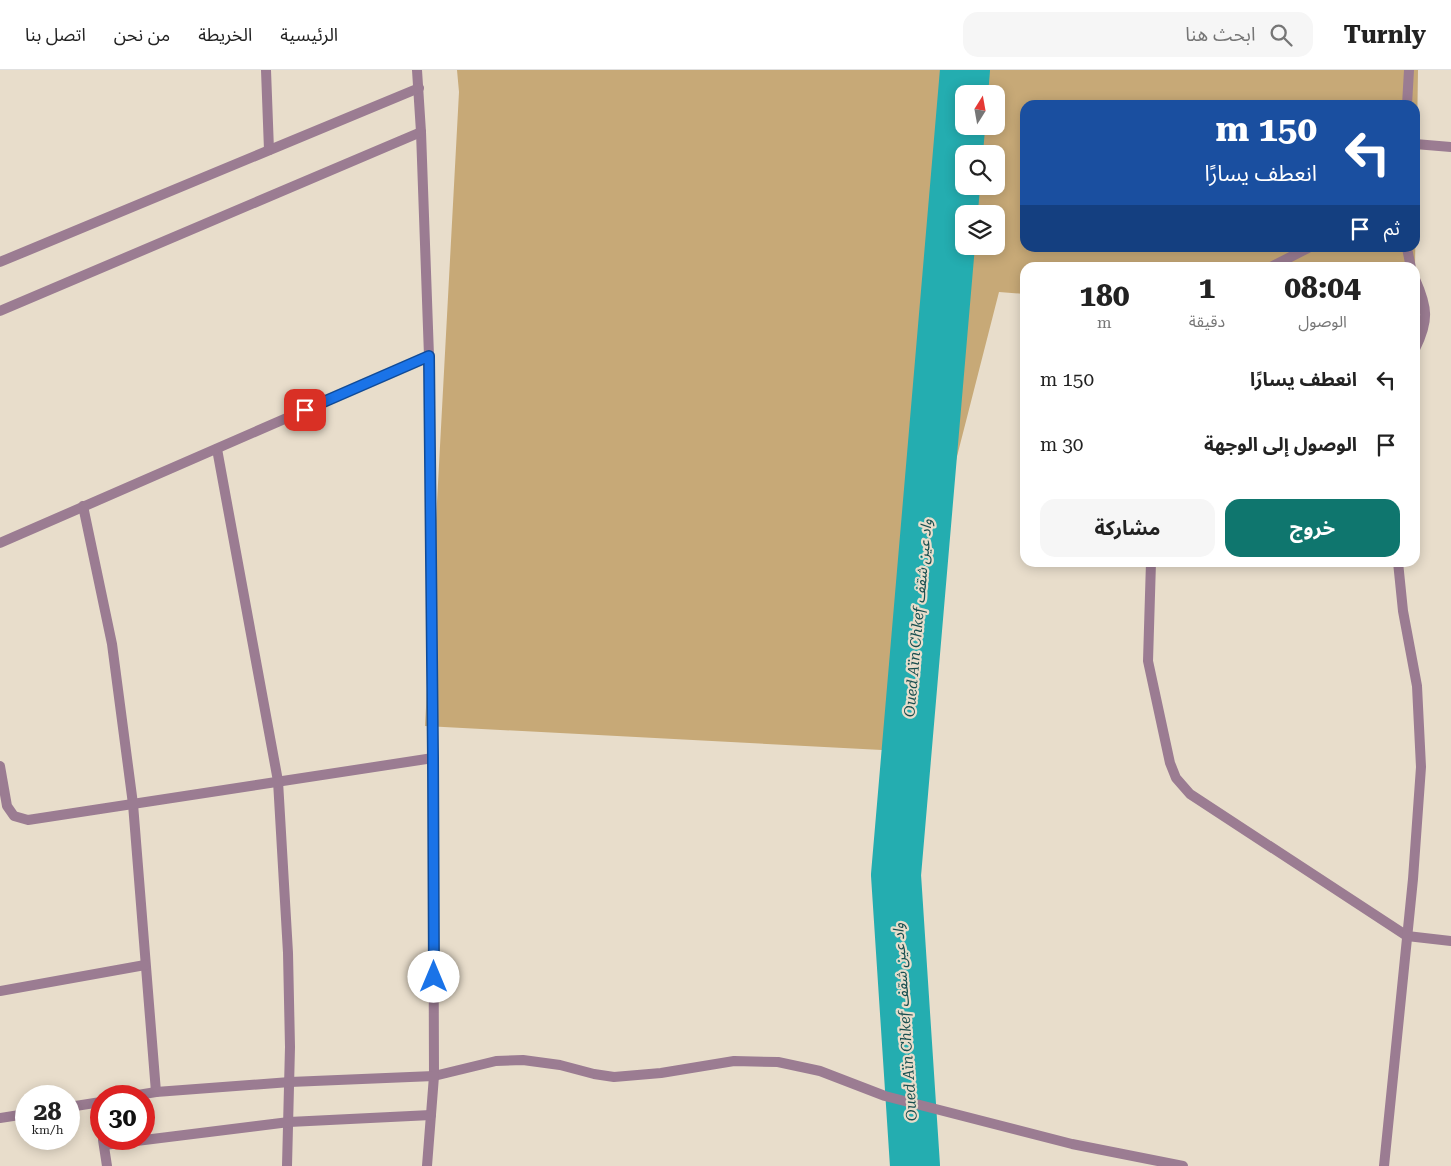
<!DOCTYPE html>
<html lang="ar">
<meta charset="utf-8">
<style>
:root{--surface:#fff;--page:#f6f6f6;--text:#222;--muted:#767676;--line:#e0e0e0;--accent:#0f766e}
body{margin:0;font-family:"Roboto Serif","Noto Sans Arabic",serif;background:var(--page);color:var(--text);direction:rtl;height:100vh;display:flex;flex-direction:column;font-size:19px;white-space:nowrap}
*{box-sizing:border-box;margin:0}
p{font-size:16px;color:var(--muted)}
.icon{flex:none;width:28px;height:28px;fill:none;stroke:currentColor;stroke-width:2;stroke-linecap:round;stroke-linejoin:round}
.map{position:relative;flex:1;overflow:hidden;direction:ltr}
.side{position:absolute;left:1020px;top:192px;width:400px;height:305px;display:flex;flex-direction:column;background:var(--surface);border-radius:15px;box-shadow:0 2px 12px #0003;direction:rtl}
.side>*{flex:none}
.top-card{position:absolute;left:1020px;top:30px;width:400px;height:152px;border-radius:15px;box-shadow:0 2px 12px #0003;direction:rtl;background:#1a4fa0;color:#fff;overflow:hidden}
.needle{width:32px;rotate:11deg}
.fabs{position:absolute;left:955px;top:15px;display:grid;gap:10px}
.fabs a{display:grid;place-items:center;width:50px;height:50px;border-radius:10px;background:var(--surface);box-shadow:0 2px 12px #0003;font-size:25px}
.speed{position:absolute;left:15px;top:1015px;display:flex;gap:10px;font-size:25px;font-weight:700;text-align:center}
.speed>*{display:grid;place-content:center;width:65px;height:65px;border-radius:50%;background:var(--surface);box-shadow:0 2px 12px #0003;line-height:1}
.speed small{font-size:12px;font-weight:400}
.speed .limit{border:8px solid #d22;background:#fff;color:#111}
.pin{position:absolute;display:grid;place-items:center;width:42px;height:42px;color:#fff;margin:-21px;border-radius:10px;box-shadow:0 2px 8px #0006}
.me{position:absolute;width:55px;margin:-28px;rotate:0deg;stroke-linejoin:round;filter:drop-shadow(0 0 4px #0008)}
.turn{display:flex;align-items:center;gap:18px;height:105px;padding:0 20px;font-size:22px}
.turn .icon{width:65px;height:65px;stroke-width:2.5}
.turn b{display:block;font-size:35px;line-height:42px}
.then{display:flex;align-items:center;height:48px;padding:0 20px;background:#0003;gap:10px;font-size:19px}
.eta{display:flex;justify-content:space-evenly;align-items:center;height:85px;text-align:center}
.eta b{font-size:30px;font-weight:700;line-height:35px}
.cta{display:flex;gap:10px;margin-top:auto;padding:10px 20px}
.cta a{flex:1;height:58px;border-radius:15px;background:var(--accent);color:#fff;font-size:20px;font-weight:700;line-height:58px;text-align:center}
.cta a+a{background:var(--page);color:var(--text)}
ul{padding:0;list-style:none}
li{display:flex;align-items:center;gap:15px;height:65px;padding:0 20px}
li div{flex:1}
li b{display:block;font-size:19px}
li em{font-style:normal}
header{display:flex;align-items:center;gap:30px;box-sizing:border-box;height:70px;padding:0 25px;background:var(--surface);border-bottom:1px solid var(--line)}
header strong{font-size:24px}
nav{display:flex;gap:28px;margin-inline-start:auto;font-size:18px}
.search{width:350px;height:45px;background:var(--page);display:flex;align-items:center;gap:12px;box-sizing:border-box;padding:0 18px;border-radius:15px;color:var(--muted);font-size:19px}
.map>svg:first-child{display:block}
.green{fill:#c7a977;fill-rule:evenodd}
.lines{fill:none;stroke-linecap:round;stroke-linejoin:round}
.river{stroke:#24adb0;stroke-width:50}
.service{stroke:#9b7c92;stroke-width:10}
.minor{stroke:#9b7c92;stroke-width:10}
.route-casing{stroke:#114b97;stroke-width:12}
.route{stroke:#1a73e8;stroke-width:9}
.labels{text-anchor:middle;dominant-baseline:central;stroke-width:4.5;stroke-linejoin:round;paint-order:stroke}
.water-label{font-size:15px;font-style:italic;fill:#174e4f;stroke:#e8ddcb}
</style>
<header>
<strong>Turnly</strong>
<div class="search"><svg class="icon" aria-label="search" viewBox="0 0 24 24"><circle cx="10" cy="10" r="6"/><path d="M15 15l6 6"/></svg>ابحث هنا</div>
<nav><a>الرئيسية</a><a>الخريطة</a><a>من نحن</a><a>اتصل بنا</a></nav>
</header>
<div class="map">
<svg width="1451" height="1096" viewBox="0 0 1451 1096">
<rect width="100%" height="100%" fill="#e8ddcb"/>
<path class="green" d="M457,0H1418L1415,197L1025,198V224L999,222L882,680L425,656L459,22ZM964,24H996V56H964ZM1025,35H1415V178H1025ZM964,84H996V116H964ZM964,144H996V176H964Z"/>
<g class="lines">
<path class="river" d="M915,1096L896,805L965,0"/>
<g class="service">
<path d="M1415,74L1451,77"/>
<path d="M434,1006L496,991L523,990L560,995L594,1004L614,1007L661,1003L734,991L778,992L820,1001L885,1026L924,1036L1072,1074L1183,1096"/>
</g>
<g class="minor">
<path d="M266,0L269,80"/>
<path d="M417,0L421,62L429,286L433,688L434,1006L427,1096"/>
<path d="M1407,35L1409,0"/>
<path d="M1407,178L1411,198"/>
<path d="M0,192L419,18"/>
<path d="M1269,198L1308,178"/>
<path d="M1415,209C1428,238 1429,251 1415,279"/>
<path d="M0,241L421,62"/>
<path d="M217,379L278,711L288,883L290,977L287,1096"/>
<path d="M83,436L112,574L133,734L156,1022"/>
<path d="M0,473L429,286"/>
<path d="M1151,492L1148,591L1170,693L1176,708L1190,724L1407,866L1451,871"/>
<path d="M0,696L7,736L14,746L28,750L433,688"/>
<path d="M0,921L145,895"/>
<path d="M132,1026L156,1022L290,1012L434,1006"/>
<path d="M98,1033L101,1055"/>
<path d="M69,1037L101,1032"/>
<path d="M0,1048L26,1044"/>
<path d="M103,1070L107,1096"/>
<path d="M104,1075L289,1052L431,1045"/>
<path d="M1384,1096L1413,809L1421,697L1417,616L1403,541L1398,492"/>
</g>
</g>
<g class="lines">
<defs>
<path id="route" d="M305,340L429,286L433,688L434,907"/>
</defs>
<use href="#route" class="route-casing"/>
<use href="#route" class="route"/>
</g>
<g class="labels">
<g class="water-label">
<text transform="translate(918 548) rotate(-85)">Oued Aïn Chkef واد عين شقف</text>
<text transform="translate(905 952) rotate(-94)">Oued Aïn Chkef واد عين شقف</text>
</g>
</g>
</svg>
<div class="fabs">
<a><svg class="needle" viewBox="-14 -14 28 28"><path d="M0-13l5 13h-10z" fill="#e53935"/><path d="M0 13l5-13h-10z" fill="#767676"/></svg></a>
<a><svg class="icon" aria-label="search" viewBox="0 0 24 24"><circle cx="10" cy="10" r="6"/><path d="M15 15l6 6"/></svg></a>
<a><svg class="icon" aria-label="layers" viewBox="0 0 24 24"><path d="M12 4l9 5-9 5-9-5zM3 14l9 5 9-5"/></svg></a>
</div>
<div class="speed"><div>28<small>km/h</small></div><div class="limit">30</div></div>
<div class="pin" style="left:305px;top:340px;background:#d93025"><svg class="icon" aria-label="arrive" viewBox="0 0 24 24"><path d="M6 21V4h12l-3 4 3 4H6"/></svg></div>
<svg class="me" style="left:434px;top:907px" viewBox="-20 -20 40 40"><circle r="19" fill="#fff"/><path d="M0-13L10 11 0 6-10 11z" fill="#1a73e8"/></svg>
<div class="top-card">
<div class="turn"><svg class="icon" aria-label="left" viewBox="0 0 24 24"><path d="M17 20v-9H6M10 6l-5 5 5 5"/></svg><div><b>150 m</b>انعطف يسارًا</div></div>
<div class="then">ثم<svg class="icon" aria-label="arrive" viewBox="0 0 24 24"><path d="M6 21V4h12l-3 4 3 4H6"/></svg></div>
</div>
<section class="side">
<div class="eta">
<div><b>08:04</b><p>الوصول</p></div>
<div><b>1</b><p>دقيقة</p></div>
<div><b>180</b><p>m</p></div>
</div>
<ul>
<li><svg class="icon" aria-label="left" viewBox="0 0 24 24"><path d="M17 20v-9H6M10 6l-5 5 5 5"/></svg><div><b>انعطف يسارًا</b></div><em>150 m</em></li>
<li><svg class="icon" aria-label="arrive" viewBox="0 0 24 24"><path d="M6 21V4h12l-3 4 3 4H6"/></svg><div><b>الوصول إلى الوجهة</b></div><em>30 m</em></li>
</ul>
<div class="cta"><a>خروج</a><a>مشاركة</a></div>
</section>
</div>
